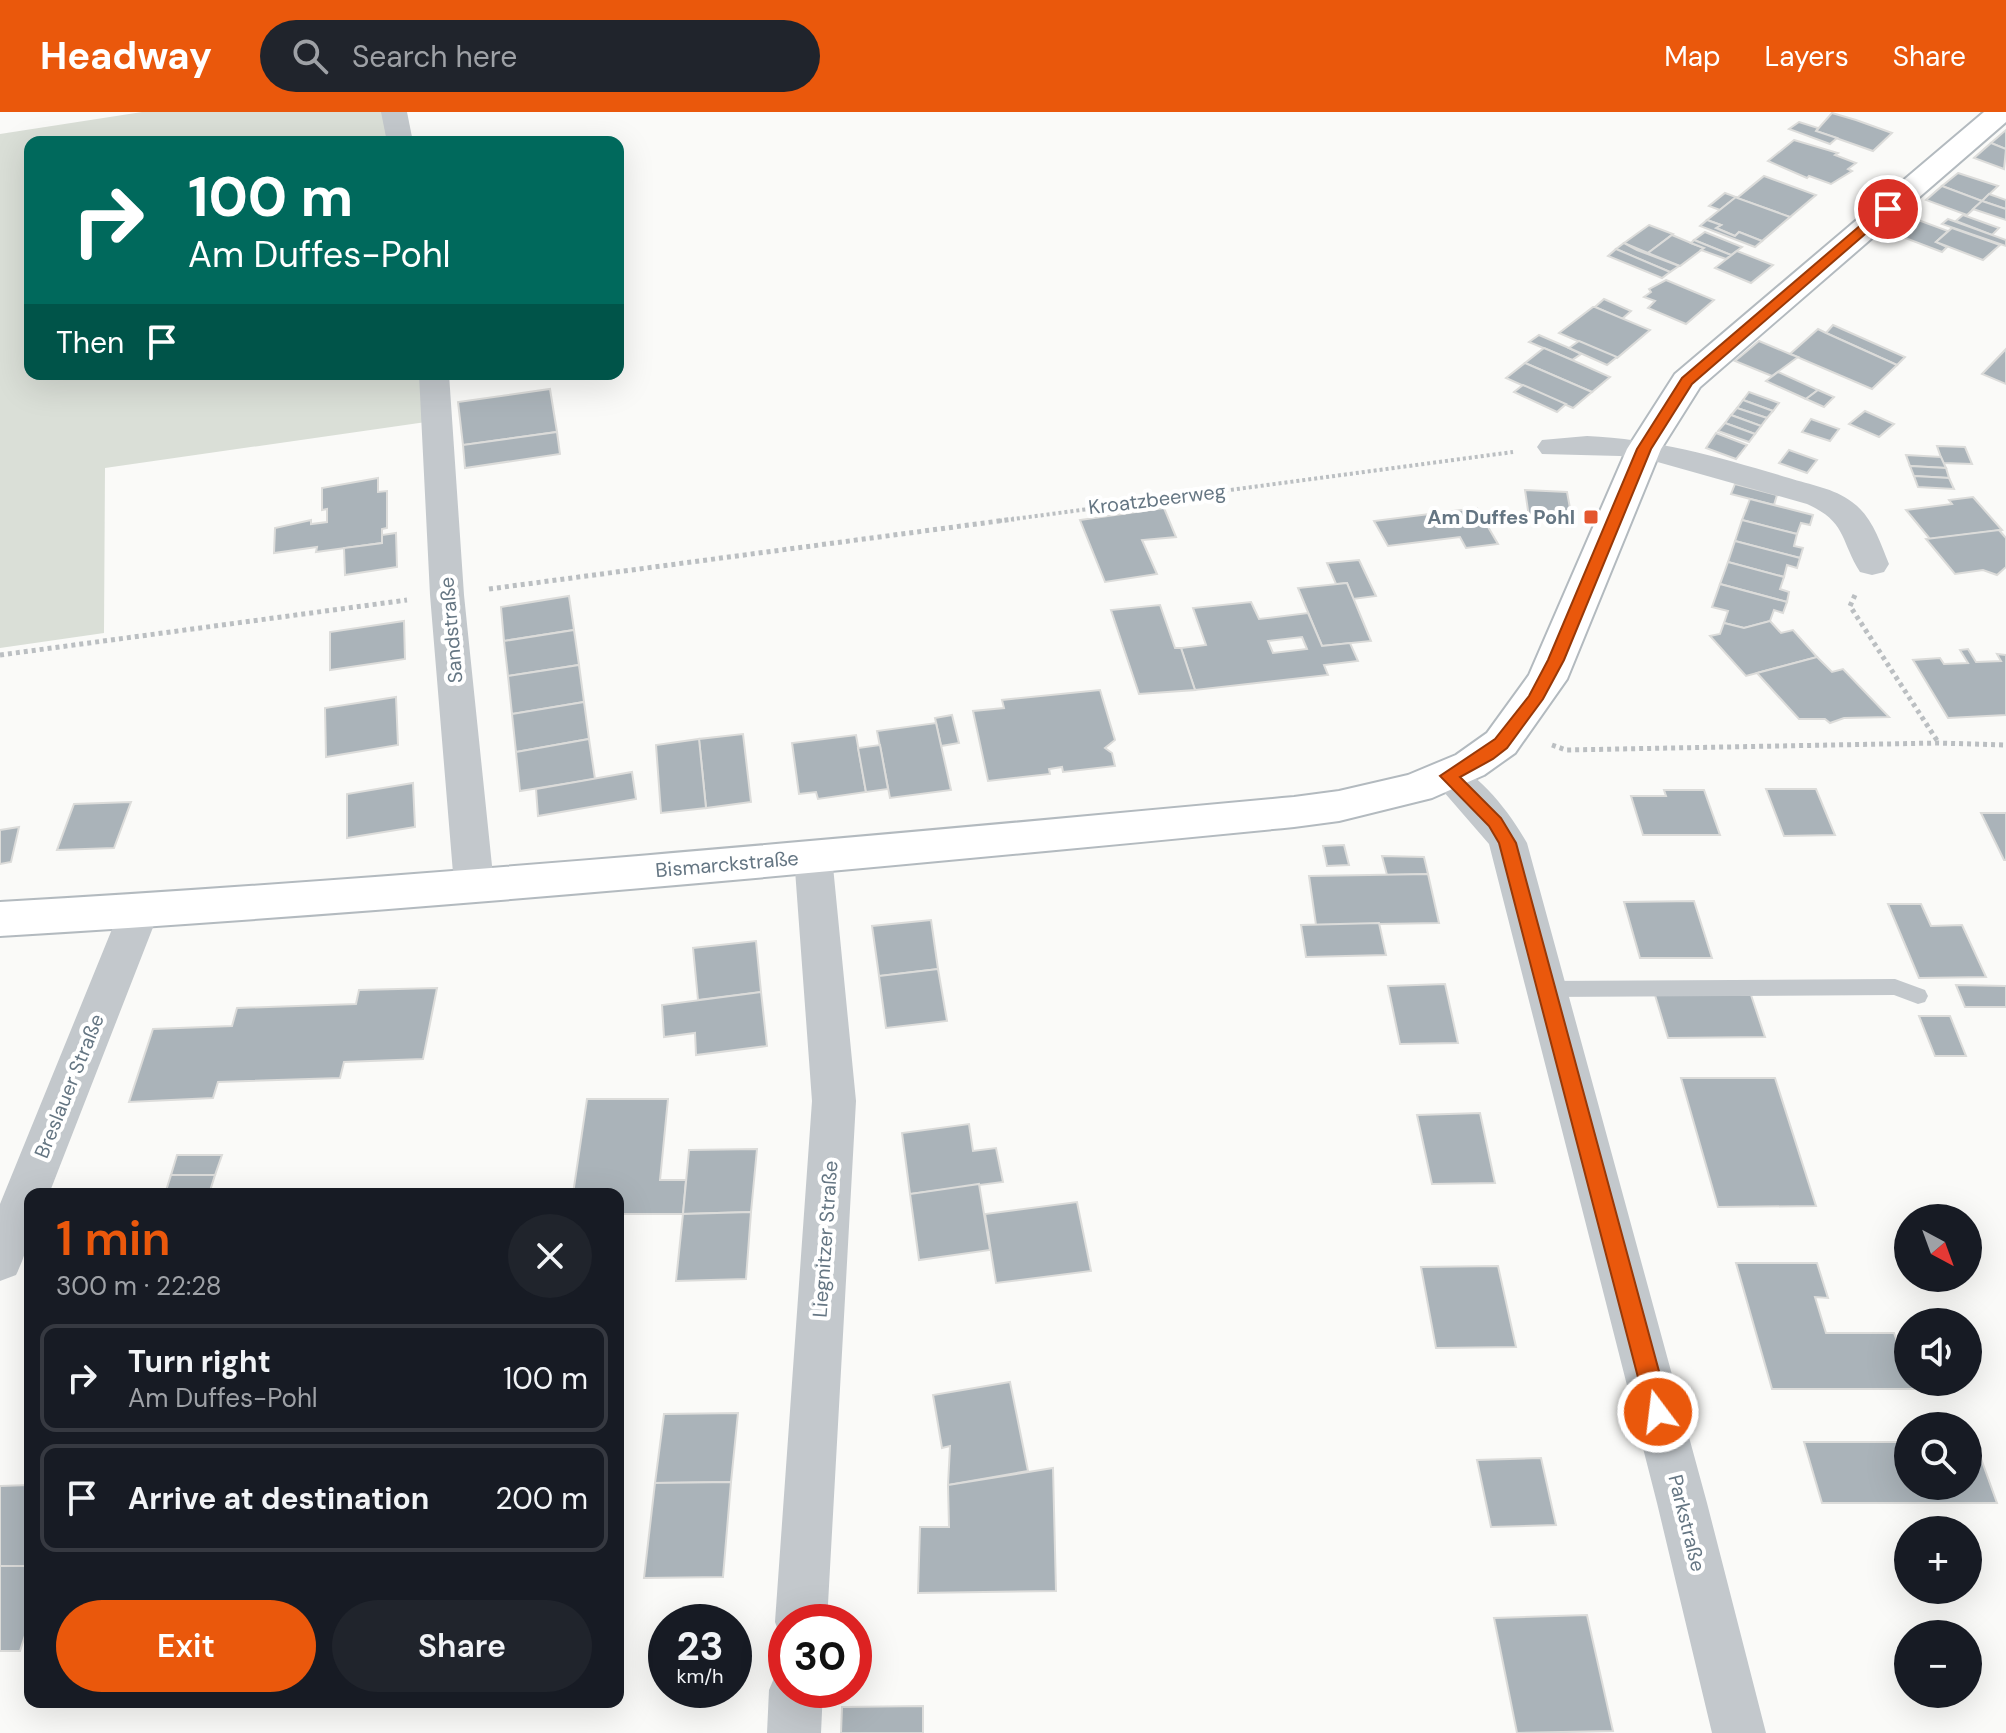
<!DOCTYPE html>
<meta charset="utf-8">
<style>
:root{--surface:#171b24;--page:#20242c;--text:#f1f3f6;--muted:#9ea1a6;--line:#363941;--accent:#ea580c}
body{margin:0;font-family:"DM Sans",sans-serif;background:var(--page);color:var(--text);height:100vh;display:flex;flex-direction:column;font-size:30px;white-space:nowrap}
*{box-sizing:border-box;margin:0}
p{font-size:26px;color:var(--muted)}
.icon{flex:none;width:44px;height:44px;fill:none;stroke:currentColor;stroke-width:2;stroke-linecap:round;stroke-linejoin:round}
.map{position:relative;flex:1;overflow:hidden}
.details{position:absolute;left:24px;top:1076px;width:600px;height:520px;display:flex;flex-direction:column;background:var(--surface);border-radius:16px;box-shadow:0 8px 32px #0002}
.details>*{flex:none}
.top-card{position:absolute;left:24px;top:24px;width:600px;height:244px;border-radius:16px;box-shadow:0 8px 32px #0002;background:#00695c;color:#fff;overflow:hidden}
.needle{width:52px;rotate:139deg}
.controls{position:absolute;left:1894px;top:1092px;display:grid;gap:16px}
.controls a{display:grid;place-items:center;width:88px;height:88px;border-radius:50%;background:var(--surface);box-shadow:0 8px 32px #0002;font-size:40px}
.speed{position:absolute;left:648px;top:1492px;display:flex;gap:16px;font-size:40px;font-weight:700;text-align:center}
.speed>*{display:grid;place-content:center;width:104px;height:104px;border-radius:50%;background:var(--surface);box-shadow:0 8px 32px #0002;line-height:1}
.speed small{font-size:20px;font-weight:400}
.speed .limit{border:12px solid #d22;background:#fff;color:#111}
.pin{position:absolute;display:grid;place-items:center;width:68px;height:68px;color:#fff;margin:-34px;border:4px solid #fff;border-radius:50%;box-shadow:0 2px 8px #0007}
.me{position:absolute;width:88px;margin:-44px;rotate:345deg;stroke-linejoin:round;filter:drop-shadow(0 0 6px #0008)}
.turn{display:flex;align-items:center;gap:28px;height:168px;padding:0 32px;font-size:36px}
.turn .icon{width:104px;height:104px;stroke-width:2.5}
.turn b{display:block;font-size:56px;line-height:68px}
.then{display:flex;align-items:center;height:76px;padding:0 32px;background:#0003;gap:16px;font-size:30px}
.round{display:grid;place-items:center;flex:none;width:84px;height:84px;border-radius:42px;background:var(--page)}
.summary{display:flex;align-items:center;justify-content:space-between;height:136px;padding:0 32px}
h1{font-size:48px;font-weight:600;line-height:60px;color:var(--accent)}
.cta{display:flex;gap:16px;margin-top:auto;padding:16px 32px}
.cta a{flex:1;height:92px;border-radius:48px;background:var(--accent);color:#fff;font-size:32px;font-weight:600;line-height:92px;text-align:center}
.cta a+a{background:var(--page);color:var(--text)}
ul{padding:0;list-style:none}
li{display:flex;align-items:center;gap:24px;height:108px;margin:0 16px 12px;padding:0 16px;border:4px solid var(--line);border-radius:16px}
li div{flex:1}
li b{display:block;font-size:30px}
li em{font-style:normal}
header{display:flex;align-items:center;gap:48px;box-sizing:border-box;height:112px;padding:0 40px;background:var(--accent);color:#fff}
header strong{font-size:38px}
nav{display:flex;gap:44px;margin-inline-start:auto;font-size:28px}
.search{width:560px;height:72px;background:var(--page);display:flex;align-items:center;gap:20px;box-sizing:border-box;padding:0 28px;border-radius:44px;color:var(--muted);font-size:30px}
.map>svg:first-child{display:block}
.green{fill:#dadfd7}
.building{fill:#aab3b9;stroke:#dcdcda;stroke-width:2;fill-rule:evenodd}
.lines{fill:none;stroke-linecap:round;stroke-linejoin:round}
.secondary-casing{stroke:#b3babf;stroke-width:4}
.path-far1{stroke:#bbbfc2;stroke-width:4;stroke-dasharray:3 3;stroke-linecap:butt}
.path{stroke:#bbbfc2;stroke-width:5;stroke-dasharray:4 4;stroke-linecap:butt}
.lane{fill:#c3c8cc;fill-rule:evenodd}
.street{fill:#c3c8cc;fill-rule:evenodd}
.secondary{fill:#fff;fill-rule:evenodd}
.route{fill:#ea580c;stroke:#983908;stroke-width:2}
.poi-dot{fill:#e4572e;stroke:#fff;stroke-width:3}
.labels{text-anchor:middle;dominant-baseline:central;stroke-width:8;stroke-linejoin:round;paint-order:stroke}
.street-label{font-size:20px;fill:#657683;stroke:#fff}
.poi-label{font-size:20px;font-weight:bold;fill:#657683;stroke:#fff;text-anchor:end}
</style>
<header>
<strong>Headway</strong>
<div class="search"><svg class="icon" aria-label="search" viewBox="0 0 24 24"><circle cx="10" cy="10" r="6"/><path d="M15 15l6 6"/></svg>Search here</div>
<nav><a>Map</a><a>Layers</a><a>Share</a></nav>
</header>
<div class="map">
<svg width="2006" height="1621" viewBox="0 0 2006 1621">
<rect width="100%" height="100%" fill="#fafaf8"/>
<path class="green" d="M142,0H394L400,30H30V262H428L426,310L105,356L104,521L0,536V22Z"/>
<g class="building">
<path d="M1832,1L1856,8L1892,21L1873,39L1816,19Z"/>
<path d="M1799,10L1818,16L1816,19L1837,26L1830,32L1789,17Z"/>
<path d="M2006,18V37L1991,31Z"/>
<path d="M1794,28L1838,41L1835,43L1856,51L1848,57L1852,59L1831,72L1809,64L1807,66L1768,49Z"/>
<path d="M1991,31L2006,37L2004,57L1974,46Z"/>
<path d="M1958,61L1998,74L1982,89L1942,74Z"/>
<path d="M1764,64L1816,83L1790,105L1737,86Z"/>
<path d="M1942,74L1982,89L1967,103L1926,88Z"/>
<path d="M1725,81L1736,85L1720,98L1709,94Z"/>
<path d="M1989,82L2006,88V97L1982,89Z"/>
<path d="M1736,85L1737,86L1790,105L1762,129L1739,120L1735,124L1716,116L1721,113L1707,108Z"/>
<path d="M1982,89L2006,97V108L1973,97Z"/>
<path d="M1963,103L1999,116L1992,123L1956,109Z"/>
<path d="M1910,105L1948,119L1936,130L1947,135L1942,140L1892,121Z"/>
<path d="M1948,107L2006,128V134L1942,112Z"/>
<path d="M1707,108L1721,113L1716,116L1735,124L1739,120L1762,129L1755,135L1700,114Z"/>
<path d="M1649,113L1673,122L1648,141L1624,131Z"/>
<path d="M1952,116L2000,133L1983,148L1936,130Z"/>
<path d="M1705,120L1742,135L1731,143L1694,128Z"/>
<path d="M1672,123L1691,131L1704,136L1680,154L1648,141Z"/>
<path d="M1694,128L1731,143L1726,147L1701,138L1704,136L1691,131Z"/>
<path d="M1624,131L1637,138L1679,154L1670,160L1616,137Z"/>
<path d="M1616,137L1670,160L1662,166L1608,144Z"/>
<path d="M1737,139L1773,153L1751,171L1715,156Z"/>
<path d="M1666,168L1714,188L1686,212L1648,196L1655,189L1644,185L1651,180L1649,177Z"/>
<path d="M1604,187L1631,199L1622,207L1595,195Z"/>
<path d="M1593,195H1595L1650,218L1617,246L1559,221Z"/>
<path d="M1833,213L1905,245L1897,253L1826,221Z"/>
<path d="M1818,217L1826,221L1897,253L1872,277L1790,242Z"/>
<path d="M1539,223L1569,236L1581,242L1572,248L1529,230Z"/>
<path d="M1579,229L1617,245L1607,253L1569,236Z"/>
<path d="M1759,229L1790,242L1798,245L1772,264L1735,249Z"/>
<path d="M1544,236L1572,248L1610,265L1592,280L1525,251Z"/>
<path d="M2006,237V272L1982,262Z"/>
<path d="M1525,251L1592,280L1573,296L1506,266Z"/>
<path d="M1778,260L1818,278L1806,287L1766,269Z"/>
<path d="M1523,273L1566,292L1557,300L1514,280Z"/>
<path d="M550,277L557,320L463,333L458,290Z"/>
<path d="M1818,278L1834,285L1824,295L1806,287Z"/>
<path d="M1749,280L1779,291L1773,299L1743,288Z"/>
<path d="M1743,288L1773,299L1767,306L1737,296Z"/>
<path d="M1737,296L1767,306L1761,314L1731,303Z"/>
<path d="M1865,299L1894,312L1879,325L1849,312Z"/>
<path d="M1731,303L1761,314L1755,322L1725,311Z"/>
<path d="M1811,307L1839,317L1830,329L1802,320Z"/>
<path d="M1725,311L1755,322L1749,330L1718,319Z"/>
<path d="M557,320L560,342L465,356L463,333Z"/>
<path d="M1716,321L1747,333L1736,347L1706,336Z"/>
<path d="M1937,334L1965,335L1972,352L1943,351Z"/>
<path d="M1789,338L1817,348L1807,361L1779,351Z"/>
<path d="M1906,343L1941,345L1946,356L1910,354Z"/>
<path d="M1910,354L1946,356L1949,366L1914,364Z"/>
<path d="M1914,364L1949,366L1954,377L1918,375Z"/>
<path d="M378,366V380L387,379V416L382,417V431L316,440L317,435L274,441L275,416L311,408V412L327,410V397L322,398V376Z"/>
<path d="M1735,372L1777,383L1774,393L1731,382Z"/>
<path d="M1525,378L1567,380L1572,407L1529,405Z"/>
<path d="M1973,385L2002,418L1930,427L1906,398L1952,392L1949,388Z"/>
<path d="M1750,387L1813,403L1810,413L1801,411L1797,422L1742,408Z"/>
<path d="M1164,396L1176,425L1142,428L1157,462L1105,470L1080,408Z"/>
<path d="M1477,396L1498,432L1466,436L1460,425L1388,434L1374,409Z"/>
<path d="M1742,408L1797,422L1794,434L1803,436L1800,446L1735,429Z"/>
<path d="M1999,418L2006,426V455L1997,463L1983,458L1955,462L1926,427Z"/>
<path d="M396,421L397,455L345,463L344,436L382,431V423Z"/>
<path d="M1735,429L1800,446L1797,456L1787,453L1784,465L1728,450Z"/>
<path d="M1359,448L1376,484L1353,487L1347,471L1336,472L1327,451Z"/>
<path d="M1728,450L1784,465L1780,477L1789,480L1787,490L1720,472Z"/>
<path d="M1347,471L1371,529L1322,534L1298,476Z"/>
<path d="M1720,472L1787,490L1783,501L1774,498L1770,509L1744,516L1724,511L1728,499L1712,495Z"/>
<path d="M569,484L574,518L504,529L501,495Z"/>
<path d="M1251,490L1259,507L1308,501L1322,534L1350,531L1358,549L1324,553L1328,563L1195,578L1181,536L1206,533L1193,496ZM1302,525L1307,537L1273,541L1268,529Z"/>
<path d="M1160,493L1175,536H1181L1195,578L1139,582L1111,498Z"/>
<path d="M404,509L405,547L330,558V520Z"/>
<path d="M1770,509L1781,521L1793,518L1817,545L1746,564L1710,524L1720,522L1724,511L1744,516Z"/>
<path d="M574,518L579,553L508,564L504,529Z"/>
<path d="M1968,537L1976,550L2001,549L1997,542L2006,543V603L1948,606L1913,548L1940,546L1944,552L1968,551L1960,538Z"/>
<path d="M1817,545L1832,560L1843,557L1889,605L1844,606L1830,611L1825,607H1799L1757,561Z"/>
<path d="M579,553L584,590L512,602L508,564Z"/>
<path d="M1100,578L1115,628L1105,636L1112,641L1115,654L1063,660L1062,655L1049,657L1050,662L988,669L973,599L1004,596L1002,588Z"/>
<path d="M396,585L398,633L326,645L325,596Z"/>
<path d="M584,590L589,627L516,640L512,602Z"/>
<path d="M952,603L959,631L941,634L935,606Z"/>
<path d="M936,611L951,678L890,686L877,619Z"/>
<path d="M743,622L751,690L706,696L699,627Z"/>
<path d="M856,623L866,680L818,687L816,680L799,682L792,631Z"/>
<path d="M589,627L595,667L520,679L516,640Z"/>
<path d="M699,627L706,696L661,701L656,633Z"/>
<path d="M880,633L888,677L866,680L858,636Z"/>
<path d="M632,660L636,687L538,704L536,677Z"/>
<path d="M413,671L415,715L347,726V682Z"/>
<path d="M1766,677H1816L1835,723L1784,724Z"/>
<path d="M1664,678H1704L1720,723H1643L1631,684H1666Z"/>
<path d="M131,690L114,736L57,738L74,692Z"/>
<path d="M1981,701H2006V748H2004Z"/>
<path d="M19,715L11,750L0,752V718Z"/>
<path d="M1344,733L1349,753L1327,754L1323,734Z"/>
<path d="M1382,744L1424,745L1428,762L1387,763Z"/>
<path d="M1428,762L1439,811L1316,813L1309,764Z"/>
<path d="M1694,789L1712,846H1640L1624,790Z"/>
<path d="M1888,792H1921L1931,814L1962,813L1986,865L1919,866Z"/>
<path d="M931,808L938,857L879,864L872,814Z"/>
<path d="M1379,811L1386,843L1306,845L1301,813Z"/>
<path d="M756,829L761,880L698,888L693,836Z"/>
<path d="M938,857L947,909L886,916L879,864Z"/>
<path d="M1445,872L1458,931L1400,932L1388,874Z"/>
<path d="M1956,873L2006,874V895H1965Z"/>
<path d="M437,876L423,947L344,950L340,966L218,970L213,986L129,990L153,917L232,914L237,896L356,892L359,878Z"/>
<path d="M761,880L767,934L696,943L695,921L664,925L662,893Z"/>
<path d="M1655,883H1751L1765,925L1668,926Z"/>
<path d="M1919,904H1950L1966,944H1935Z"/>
<path d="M1681,966H1775L1816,1094L1718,1095Z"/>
<path d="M587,987H668L660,1068H686L683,1102H618V1082H573Z"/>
<path d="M1480,1001L1495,1071L1432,1072L1417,1003Z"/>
<path d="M969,1012L973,1039L996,1036L1003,1070L910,1082L902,1021Z"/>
<path d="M757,1037L751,1100L683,1102L689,1038Z"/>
<path d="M177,1043H222L215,1063H171Z"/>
<path d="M171,1063H215L209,1082H165Z"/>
<path d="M979,1072L990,1138L919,1148L910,1082Z"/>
<path d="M1077,1090L1091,1159L996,1171L985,1102Z"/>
<path d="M751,1100L746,1167L676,1169L683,1102Z"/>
<path d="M1736,1151H1817L1828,1186L1815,1185L1826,1221H1894L1908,1260V1270H1911L1914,1277H1772Z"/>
<path d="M1498,1154L1516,1235L1436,1236L1421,1155Z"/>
<path d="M1010,1270L1028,1359L948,1373L950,1334L942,1336L933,1283Z"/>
<path d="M738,1301L731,1370L655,1371L664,1302Z"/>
<path d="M1804,1330H1908V1374H1968V1330H1975L1997,1391H1822Z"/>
<path d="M1541,1346L1556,1413L1491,1415L1477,1348Z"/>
<path d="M1053,1356L1056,1479L918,1481L920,1415H949L948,1373Z"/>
<path d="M731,1370L723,1465L644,1466L655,1371Z"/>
<path d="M30,1373V1454H0V1374Z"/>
<path d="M0,1454H30V1508L20,1539H0Z"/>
<path d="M1587,1503L1613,1619L1517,1621L1494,1506Z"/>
<path d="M923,1594V1621H841L842,1595Z"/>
</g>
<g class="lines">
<defs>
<path id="secondary" d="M1984,0H2006V10L1700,275L1661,337L1567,567L1515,641L1484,663L1432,686L1339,709L1294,715C863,757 432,798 0,824V790C432,765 863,725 1294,685L1339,679L1408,663L1456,643L1487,621L1529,563L1627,337L1675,262Z"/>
</defs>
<use href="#secondary" class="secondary-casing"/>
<path class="path-far1" d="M999,409L1513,340"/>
<g class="path">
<path d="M489,477L1014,407"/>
<path d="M1855,483L1850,494L1938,630"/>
<path d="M0,543L407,488"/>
<path d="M1552,633L1566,638L1938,631L2006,633"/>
</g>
<path class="lane" d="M1895,867L1925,878L1928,884L1925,890L1918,892L1894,883L1546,885L1539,883L1536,877L1539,871L1546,869Z"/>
<g class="street">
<path d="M381,0H407L413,30H387Z"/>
<path d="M419,262H449L464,483L494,773L488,783L474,788L460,783L454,773L430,483Z"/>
<path d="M1587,324C1657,327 1722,346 1789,366C1810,373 1834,376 1852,390C1872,404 1880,430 1889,452L1884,460L1872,463L1860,460C1840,428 1847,410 1807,392L1654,349L1620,344L1542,342L1537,335L1542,328Z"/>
<path d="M1449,651C1480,660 1512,704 1527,731L1707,1391L1766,1621H1712L1657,1391L1489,732L1430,664L1436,655Z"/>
<path d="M813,730L827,734L832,744L856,989L827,1510H786V1530L782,1529L775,1510L812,989L794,744L799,734Z"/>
<path d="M139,785L153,789L159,800L49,1082H30C30,1115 31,1133 16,1163L0,1169V1092L119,800L125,789Z"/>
<path d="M786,1555V1578H823L821,1621H767L769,1578L777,1559Z"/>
</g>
<use href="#secondary" class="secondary"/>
</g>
<path class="route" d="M1883,94L1894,97L1692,272L1651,337L1564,548L1543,587L1507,636L1493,647L1460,665L1501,706L1516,731L1670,1300L1666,1308L1658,1311L1651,1308L1647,1300L1499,731L1489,714L1440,664L1495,627L1529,584L1548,548L1637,337L1682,266Z"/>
<rect class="poi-dot" x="1583" y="397" width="16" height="16" rx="4"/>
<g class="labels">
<g class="street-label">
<text transform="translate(1157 387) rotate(-7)">Kroatzbeerweg</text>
<text transform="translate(451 518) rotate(-95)">Sandstraße</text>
<text transform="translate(727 752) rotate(-5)">Bismarckstraße</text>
<text transform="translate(69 974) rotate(-68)">Breslauer Straße</text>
<text transform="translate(825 1127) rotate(-86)">Liegnitzer Straße</text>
<text transform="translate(1687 1411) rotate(76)">Parkstraße</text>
</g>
<g class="poi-label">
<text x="1575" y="405">Am Duffes Pohl</text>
</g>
</g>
</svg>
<div class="controls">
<a><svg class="needle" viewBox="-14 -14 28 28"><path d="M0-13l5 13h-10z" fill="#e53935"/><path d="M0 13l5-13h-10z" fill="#9ea1a6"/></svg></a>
<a><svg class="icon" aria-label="sound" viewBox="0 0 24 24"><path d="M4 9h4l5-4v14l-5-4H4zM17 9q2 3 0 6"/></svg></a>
<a><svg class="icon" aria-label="search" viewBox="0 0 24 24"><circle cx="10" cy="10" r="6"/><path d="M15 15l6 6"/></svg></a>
<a>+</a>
<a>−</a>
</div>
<div class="speed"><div>23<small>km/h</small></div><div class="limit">30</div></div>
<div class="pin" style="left:1888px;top:97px;background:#d93025"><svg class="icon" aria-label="arrive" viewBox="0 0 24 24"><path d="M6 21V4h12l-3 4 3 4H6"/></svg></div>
<svg class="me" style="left:1658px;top:1300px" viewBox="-20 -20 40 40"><circle r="17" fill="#ea580c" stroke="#fff" stroke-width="3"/><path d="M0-11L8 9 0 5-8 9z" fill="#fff"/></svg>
<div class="top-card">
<div class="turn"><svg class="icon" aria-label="right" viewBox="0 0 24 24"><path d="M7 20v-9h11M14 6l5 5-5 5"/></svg><div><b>100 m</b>Am Duffes-Pohl</div></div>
<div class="then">Then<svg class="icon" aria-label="arrive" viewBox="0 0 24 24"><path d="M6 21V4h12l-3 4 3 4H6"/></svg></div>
</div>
<section class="details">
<div class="summary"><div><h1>1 min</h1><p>300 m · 22:28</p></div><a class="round"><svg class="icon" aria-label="close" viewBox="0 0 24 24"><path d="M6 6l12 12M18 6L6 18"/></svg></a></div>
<ul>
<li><svg class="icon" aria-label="right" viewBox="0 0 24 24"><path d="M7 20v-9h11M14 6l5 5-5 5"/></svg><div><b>Turn right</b><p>Am Duffes-Pohl</p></div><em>100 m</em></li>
<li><svg class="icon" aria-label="arrive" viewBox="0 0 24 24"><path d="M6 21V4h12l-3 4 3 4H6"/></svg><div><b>Arrive at destination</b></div><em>200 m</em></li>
</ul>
<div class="cta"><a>Exit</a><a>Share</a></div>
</section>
</div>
